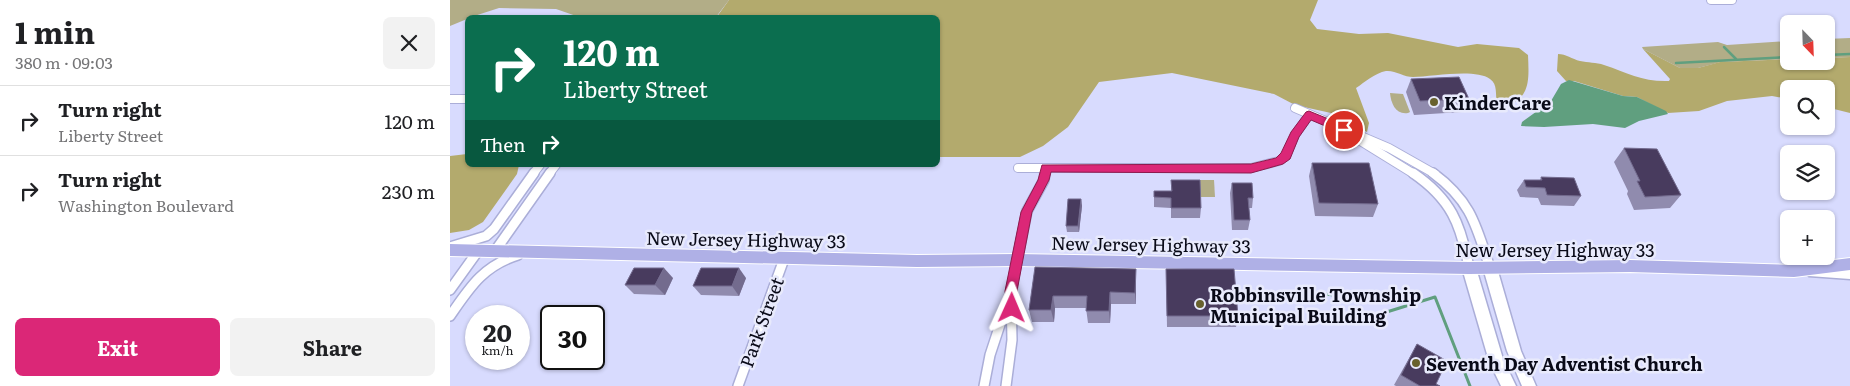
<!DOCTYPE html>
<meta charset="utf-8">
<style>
:root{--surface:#fff;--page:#f2f2f2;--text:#202124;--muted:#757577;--line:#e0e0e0;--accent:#db2777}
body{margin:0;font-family:Literata,serif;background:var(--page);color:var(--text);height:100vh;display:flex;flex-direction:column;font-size:19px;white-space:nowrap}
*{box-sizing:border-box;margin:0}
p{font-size:16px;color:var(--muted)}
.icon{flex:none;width:28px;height:28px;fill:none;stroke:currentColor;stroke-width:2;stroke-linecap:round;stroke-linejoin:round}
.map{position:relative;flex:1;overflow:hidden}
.panel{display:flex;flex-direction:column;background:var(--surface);width:450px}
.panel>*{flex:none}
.guide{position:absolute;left:15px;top:15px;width:475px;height:152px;border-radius:8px;box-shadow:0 1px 4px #0004;background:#0b6e4f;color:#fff;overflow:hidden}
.needle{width:32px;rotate:157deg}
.tools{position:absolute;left:1330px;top:15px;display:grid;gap:10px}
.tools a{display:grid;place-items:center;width:55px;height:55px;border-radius:8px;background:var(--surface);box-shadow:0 1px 4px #0004;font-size:25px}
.speed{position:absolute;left:15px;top:305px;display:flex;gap:10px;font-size:25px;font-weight:700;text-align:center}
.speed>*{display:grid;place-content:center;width:65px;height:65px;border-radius:50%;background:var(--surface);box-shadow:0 1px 4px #0004;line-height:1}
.speed small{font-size:12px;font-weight:400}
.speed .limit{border:2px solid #111;border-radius:8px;background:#fff;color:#111}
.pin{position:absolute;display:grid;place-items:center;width:42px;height:42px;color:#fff;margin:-21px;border:2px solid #fff;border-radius:50%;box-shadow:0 1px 5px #0007}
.me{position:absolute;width:55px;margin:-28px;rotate:1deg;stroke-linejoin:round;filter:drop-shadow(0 0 4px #0008)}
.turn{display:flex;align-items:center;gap:18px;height:105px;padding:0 15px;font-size:22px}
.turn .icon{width:65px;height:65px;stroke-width:2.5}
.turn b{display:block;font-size:35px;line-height:42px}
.then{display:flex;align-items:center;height:48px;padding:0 15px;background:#0003;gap:10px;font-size:19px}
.round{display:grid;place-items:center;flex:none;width:52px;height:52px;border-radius:8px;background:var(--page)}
.overview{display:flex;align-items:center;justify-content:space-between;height:85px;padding:0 15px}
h1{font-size:30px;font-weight:700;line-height:38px}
.button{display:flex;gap:10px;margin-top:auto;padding:10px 15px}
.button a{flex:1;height:58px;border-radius:8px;background:var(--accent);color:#fff;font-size:20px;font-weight:700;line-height:58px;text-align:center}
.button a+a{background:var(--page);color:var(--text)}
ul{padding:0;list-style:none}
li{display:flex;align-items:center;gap:15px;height:70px;padding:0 15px;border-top:1px solid var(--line)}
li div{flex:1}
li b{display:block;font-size:19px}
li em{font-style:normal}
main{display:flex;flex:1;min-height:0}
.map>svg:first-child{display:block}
.green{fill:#b2ad87}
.forest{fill:#b3aa6d}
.water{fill:#609f7f}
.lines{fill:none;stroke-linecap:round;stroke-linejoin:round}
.stream-far1{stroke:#609f7f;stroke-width:2.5}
.stream{stroke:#609f7f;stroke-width:3}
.street-far1-casing{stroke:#abaed8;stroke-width:10}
.street-casing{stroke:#abaed8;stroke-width:12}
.secondary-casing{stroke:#abaed8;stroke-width:3}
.primary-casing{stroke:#fff;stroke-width:2}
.street-far1{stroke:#fff;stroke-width:8}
.street{stroke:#fff;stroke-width:9}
.secondary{fill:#fff;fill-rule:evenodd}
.primary{fill:#afb0e6;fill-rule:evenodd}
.wall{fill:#908bae}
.shaded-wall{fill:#736b8e}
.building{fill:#483b5e;stroke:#736b8e}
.route{fill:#db2777;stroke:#8e194d}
.poi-dot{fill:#68612d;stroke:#e8eafc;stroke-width:2}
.labels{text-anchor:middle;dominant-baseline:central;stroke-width:5;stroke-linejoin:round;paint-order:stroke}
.poi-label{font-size:18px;font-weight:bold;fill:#090a18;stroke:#e8eafc;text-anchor:start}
.street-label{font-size:18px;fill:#090a18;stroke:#e8eafc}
</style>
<main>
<section class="panel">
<div class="overview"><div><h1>1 min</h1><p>380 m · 09:03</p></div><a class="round"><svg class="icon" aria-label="close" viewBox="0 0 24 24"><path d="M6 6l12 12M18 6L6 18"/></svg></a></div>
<ul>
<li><svg class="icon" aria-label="right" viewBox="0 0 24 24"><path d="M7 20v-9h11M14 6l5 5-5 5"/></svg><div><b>Turn right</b><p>Liberty Street</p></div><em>120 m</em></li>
<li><svg class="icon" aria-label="right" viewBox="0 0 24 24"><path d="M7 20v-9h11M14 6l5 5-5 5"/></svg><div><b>Turn right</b><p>Washington Boulevard</p></div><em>230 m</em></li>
</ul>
<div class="button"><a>Exit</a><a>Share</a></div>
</section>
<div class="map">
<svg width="1400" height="386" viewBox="0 0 1400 386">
<rect width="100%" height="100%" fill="#d8dbfe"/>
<g class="green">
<path d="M0,0H279L266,17L132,18L106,9L49,8L18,18L17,19L0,26Z"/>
<path d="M1400,38V57L1376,58V39Z"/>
<path d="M1339,41V59L1271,62L1248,68H1230L1193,49L1192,47L1268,42L1277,45Z"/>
<path d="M940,93L953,94L960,112L958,113C946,115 941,104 940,93Z"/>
<path d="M750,180H764L765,197H751Z"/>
</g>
<g class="forest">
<path d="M279,0H868L860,20L867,29L909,34L938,33L1008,47L1027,44L1069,48L1078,55C1079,80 1081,99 1053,107L1047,104C1045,95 1048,84 1040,79C1025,68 981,77 963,77C954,77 945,70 936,71C925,73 915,82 906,88L919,123L917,132L881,113L845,105L824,94L722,73L649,82L618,127L593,146L570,157H488V18H266Z"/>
<path d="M1193,49L1230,68H1248L1270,62L1339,59V61H1376V58L1400,57V113L1376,107V89H1339V99L1322,96L1277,101L1249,111L1218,113L1187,97L1173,96L1124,81H1116L1107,71L1108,54C1116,54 1122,59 1130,61C1138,63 1146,62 1154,65C1178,73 1193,82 1219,81L1220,79Z"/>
<path d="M17,154L18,165H69L67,174L33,222L19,230L0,233V156Z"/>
</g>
<path class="water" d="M1119,80L1173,96L1187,97L1216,111L1218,114L1189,121L1175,128L1143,124L1094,127L1071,126L1072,122L1101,101L1111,84Z"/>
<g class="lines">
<g class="stream-far1">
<path d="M1274,47L1286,59"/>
<path d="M1376,55L1400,54"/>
<path d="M1226,63L1339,57"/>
</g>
<g class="stream">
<path d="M806,297L874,294L966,303"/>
<path d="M927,315L985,297L1020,386"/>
</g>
<defs>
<g id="street-far1">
<path d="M1261,0H1282"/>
<path d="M0,99H18"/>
<path d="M845,108L939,148L985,174"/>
<path d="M909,140L964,174"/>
<path d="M568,168H801L829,161L836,156L845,135L859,115"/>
<path d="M83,174L90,165"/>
<path d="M99,174L106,165"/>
<path d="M595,174L596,168"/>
</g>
<g id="street">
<path d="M963,173C1001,199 1011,224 1019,268"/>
<path d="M983,173C1021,201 1026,225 1040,268"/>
<path d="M0,247L36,236L44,229L84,173"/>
<path d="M45,251L100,173"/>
<path d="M0,290L28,251"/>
<path d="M0,316C20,287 33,266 68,255"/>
<path d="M288,386L334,259"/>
<path d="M534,386L540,355L561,291L577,211L594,180L595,173"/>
<path d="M556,386L562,340L561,294"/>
</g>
<g id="secondary">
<path d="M1019,262L1024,264L1026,268L1053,359L1066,386H1051L1039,361L1012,268L1014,264Z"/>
<path d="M1040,262L1045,264L1047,268L1071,351L1086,386H1072L1057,351L1033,268L1035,264Z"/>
<path d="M1364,266L1400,267V279L1359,276L1357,272L1359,268Z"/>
</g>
<path id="primary" d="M0,244L467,255L567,254L1019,262L1180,260L1344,265L1400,258V270L1344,277L1180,272L1019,274L567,266L467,267L0,256Z"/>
</defs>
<use href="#street-far1" class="street-far1-casing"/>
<use href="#street" class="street-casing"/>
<use href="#secondary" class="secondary-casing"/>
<use href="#primary" class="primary-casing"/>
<use href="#street-far1" class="street-far1"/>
<use href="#street" class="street"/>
<use href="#secondary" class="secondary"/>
<use href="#primary" class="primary"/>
</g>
<g class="wall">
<path d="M961,79L1019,99L1012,112L964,115L956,92Z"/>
<path d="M1174,148L1231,195L1220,208L1184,210L1177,194L1178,191L1164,162Z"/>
<path d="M862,163L928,204L923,217L865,216L859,176Z"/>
<path d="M1091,177L1131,196L1124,206L1091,205L1088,198L1070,197L1067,190L1074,180H1090Z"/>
<path d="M721,180L751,208L750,218H721V208L704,207V191H721Z"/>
<path d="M782,183L803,198L802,208H799L800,220L798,230H782L780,193Z"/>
<path d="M631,199L632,206L629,232H617L616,226Z"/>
<path d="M585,267L686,281V304H661L660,323H638L636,308H605L604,322H582L579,310Z"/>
<path d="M716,269L788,316L786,327H717Z"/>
<path d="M223,278L215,295L184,294L175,285Z"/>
<path d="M296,278L289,296L251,295L243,286Z"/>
<path d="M967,344L986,384L990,386H946L944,385Z"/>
</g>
<g class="shaded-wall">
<path d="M631,199L632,206L629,232L628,226Z"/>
<path d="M214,268L223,278L215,295L205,285Z"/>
<path d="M289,268L296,278L289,296L282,286Z"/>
<path d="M686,269V304L685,293Z"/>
<path d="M660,292L661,304L660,323L659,311Z"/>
<path d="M603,296L605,308L604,322L601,310Z"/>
</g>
<g class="building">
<path d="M1009,77L1019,99L970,101L961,79Z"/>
<path d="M1174,148L1207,149L1231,195L1195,197L1187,181H1190Z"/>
<path d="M862,163H919L928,204L869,203Z"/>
<path d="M1091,177L1124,178L1131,196L1097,195L1095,188L1076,187L1074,180H1092Z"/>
<path d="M721,180H750L751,208H721V198L704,197V191H722Z"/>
<path d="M782,183H802L803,198H798L800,220H784Z"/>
<path d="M618,199H631L628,226H616Z"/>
<path d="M585,267L686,269L685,293L660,292L659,311H636L637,296H603L601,310H579Z"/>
<path d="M184,268H214L205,285H175Z"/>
<path d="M251,268H289L282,286H243Z"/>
<path d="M716,269H784L788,316H717Z"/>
<path d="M967,344L997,361L986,384L990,386H970L951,375Z"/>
</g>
<path class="route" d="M859,111L898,127L899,130L894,134L861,120L849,137L840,159L833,164L801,173L601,172L599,180L582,212L567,291L569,308L567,312L562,313L558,312L555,291L571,212L588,180L592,165L801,164L826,158L831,153L841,132L856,112Z"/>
<g class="poi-dot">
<circle cx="984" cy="102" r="5"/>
<circle cx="750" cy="304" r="5"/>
<circle cx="966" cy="363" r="5"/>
</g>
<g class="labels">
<g class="poi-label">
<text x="994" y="102">KinderCare</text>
<text x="760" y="294">Robbinsville Township<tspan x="760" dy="21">Municipal Building</tspan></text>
<text x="976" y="363">Seventh Day Adventist Church</text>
</g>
<g class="street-label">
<text transform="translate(296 239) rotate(1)">New Jersey Highway 33</text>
<text transform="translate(701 244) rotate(1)">New Jersey Highway 33</text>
<text x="1105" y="249">New Jersey Highway 33</text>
<text transform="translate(311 322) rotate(-70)">Park Street</text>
</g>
</g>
</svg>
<div class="tools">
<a><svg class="needle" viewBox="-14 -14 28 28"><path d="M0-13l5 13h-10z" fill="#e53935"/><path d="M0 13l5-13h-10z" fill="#757577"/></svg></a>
<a><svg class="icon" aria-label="search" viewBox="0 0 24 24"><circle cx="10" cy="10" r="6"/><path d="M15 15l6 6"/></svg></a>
<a><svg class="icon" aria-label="layers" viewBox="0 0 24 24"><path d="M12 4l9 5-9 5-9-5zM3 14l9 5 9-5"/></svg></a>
<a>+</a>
</div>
<div class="speed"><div>20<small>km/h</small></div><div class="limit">30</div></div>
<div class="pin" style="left:894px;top:130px;background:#d93025"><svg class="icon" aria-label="arrive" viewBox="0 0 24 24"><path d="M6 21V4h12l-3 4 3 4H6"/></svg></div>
<svg class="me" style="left:562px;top:308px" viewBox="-20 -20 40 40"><path d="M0-17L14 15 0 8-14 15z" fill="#db2777" stroke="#fff" stroke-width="4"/></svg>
<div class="guide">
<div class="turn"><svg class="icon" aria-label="right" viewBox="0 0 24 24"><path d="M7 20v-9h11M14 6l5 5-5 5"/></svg><div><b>120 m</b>Liberty Street</div></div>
<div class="then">Then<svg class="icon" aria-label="right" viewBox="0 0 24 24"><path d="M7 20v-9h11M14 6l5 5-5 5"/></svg></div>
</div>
</div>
</main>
